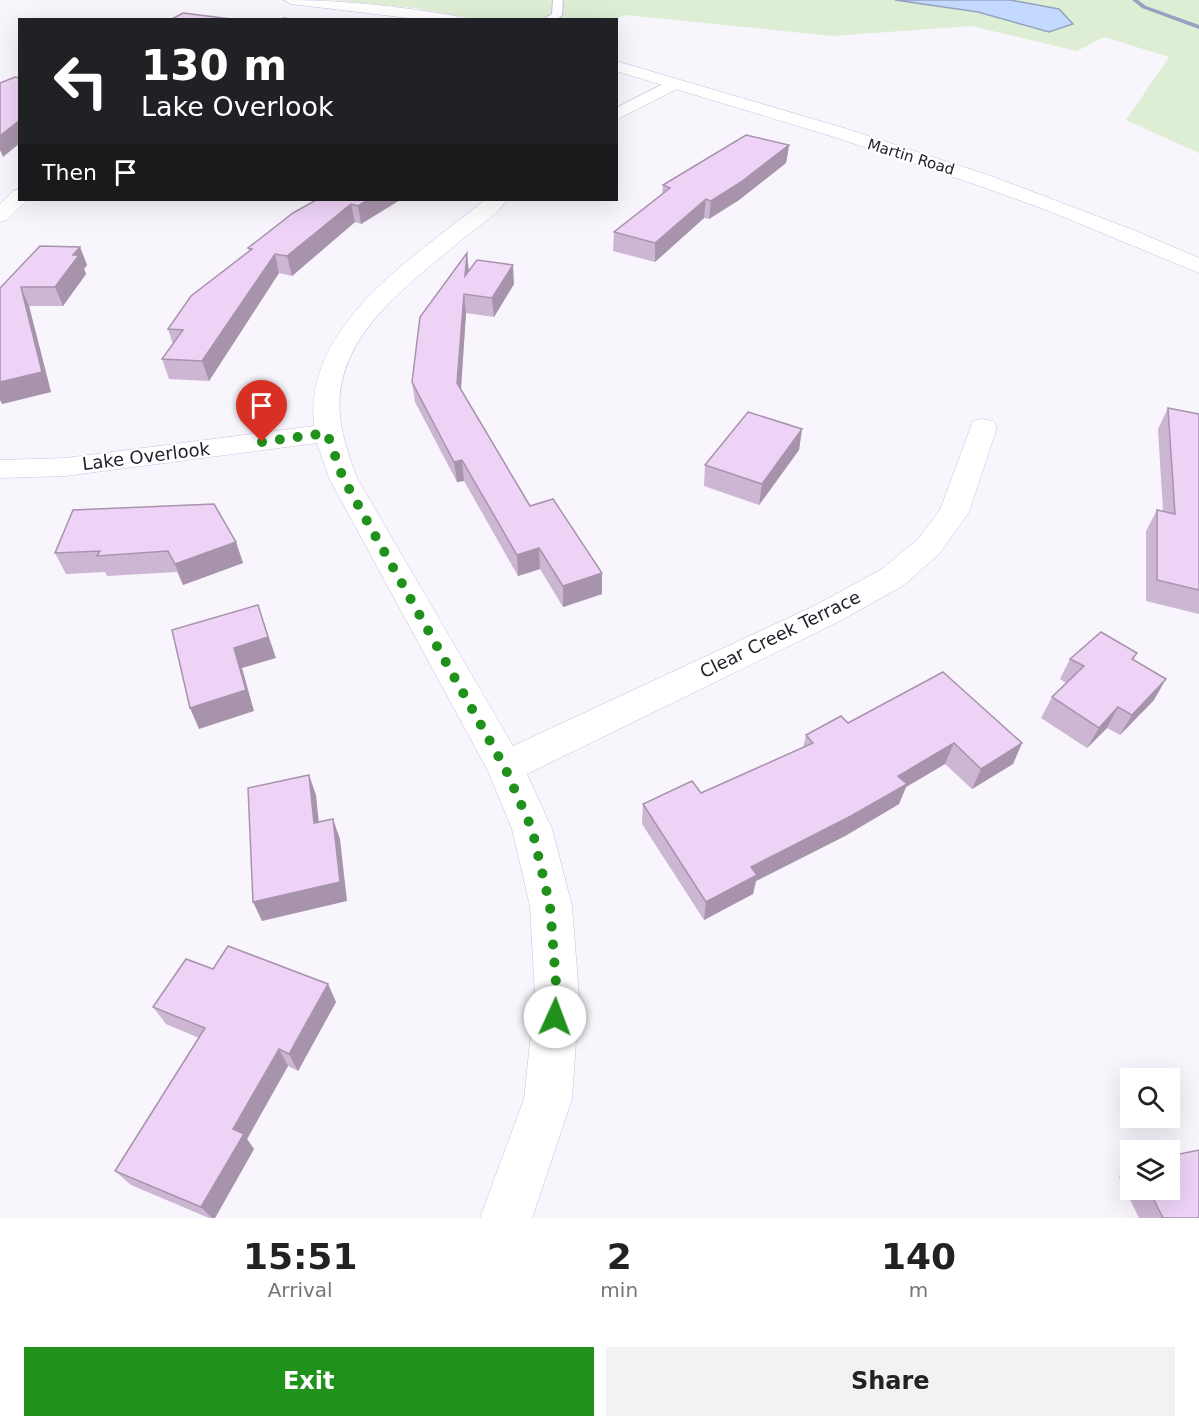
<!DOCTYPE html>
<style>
:root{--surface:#fff;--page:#f2f2f2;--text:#222;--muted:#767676;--accent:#20911b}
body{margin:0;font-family:"DejaVu Sans",sans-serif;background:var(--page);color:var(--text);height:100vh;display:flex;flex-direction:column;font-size:22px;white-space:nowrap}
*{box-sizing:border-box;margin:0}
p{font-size:20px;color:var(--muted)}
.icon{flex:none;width:33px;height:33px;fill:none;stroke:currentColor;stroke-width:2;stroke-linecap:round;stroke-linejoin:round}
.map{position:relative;height:1218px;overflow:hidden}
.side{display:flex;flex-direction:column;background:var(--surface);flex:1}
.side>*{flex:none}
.guide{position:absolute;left:18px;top:18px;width:600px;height:183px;border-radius:0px;box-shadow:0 6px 24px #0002;background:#202124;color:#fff;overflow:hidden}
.buttons{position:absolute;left:1120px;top:1068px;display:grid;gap:12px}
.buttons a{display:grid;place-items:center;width:60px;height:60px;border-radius:0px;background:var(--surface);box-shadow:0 6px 24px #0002;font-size:30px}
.pin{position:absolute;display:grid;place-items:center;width:51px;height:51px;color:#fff;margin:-62px -26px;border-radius:50% 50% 50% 0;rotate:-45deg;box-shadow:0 0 6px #0007}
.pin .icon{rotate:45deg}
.me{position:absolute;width:66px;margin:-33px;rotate:2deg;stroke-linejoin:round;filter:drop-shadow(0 0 4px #0008)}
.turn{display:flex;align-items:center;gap:21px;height:126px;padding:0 24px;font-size:27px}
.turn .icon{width:78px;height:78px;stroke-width:2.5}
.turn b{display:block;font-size:42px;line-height:51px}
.then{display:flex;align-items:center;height:57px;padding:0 24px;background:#0003;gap:12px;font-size:22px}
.eta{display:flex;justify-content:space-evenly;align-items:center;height:102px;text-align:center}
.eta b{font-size:36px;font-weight:600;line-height:42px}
.action{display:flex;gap:12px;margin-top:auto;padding:12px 24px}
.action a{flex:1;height:69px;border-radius:0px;background:var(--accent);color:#fff;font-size:24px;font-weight:600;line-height:69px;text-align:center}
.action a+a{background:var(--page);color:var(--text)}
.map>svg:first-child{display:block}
.green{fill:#ddeed4}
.water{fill:#c4d9fe;stroke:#94a2bf;stroke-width:1.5}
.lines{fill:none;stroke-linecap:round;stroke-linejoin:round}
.stream{fill:#94a2bf;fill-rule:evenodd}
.service-casing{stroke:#cbbee0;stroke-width:2}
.minor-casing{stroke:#cbbee0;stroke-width:1}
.tertiary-casing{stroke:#cbbee0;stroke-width:1}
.service{fill:#fff;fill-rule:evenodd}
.minor{fill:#fff;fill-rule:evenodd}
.tertiary{fill:#fff;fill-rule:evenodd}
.wall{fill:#cdb5d4}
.shaded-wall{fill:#a794ac}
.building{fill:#eed3f6;stroke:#a794ac;stroke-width:1.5}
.route{stroke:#20911b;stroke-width:10;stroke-dasharray:0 18}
.labels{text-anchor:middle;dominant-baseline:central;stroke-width:4.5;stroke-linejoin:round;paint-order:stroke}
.far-street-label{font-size:15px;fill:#25202d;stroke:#fff}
.street-label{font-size:18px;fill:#25202d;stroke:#fff}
</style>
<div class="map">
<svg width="1199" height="1218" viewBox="0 0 1199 1218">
<rect width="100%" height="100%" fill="#f8f5fc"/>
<path class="green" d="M332,0H1199V153L1126,120L1169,57L1104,37L1077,51L971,26L832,36L626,15L612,20L473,19L416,8Z"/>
<path class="water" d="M895,0H1010L1059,9L1073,24L1049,32L978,12Z"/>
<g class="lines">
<path class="stream" d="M1132,0H1138L1146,6L1199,25V29L1142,8Z"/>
<defs>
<path id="service" d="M553,0H563L562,15L556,20H542L552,14Z"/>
<g id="minor">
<path d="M675,78L683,83L681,87L616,120V108Z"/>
<path d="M20,189V200H27L7,220L0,222V204L13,191Z"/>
<path d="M485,200H507C496,216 474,229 459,242C406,287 333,337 340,416C342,438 350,458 357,478L513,746L816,605L882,569L918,539L940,510L973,421L983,419L993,421L997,427L969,512L940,553L904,585L840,621L527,774L552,829L572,906L579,996L572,1099L532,1218H480L524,1099L535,996L530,906L512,829L488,771L329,478L317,443L65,476L0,478V460L65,458L314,426C303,324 416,256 485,200Z"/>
</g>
<g id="tertiary">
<path d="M284,0C342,0 398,6 456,16L463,20H425L291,4Z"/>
<path d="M616,61L844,128L991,176L1136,231L1199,258V273L1049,211L977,185L831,136L616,71Z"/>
</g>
</defs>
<use href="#service" class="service-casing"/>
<use href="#minor" class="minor-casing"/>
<use href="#tertiary" class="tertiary-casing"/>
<use href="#service" class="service"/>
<use href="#minor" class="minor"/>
<use href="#tertiary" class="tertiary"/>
</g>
<g class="wall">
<path d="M789,145L786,163L739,200L709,219L704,218L655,262L613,251L614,232L662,194L663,185Z"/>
<path d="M314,200H400L361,224L355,222L292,276L279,273L209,381L169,379L162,359L173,344L168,329L249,252L248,248L314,201Z"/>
<path d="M80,247L87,265L84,269L86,274L63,306H29L51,392L2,404L0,288Z"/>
<path d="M469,272L514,284L494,317L466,313L461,389L530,506L602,573V594L563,607L540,569L518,576L464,481L457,482L415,402L412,382Z"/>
<path d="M1168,408L1199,414V614L1146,601V531L1157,510L1163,511L1158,429Z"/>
<path d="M802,429L799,450L759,505L704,486L705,465Z"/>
<path d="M236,542L243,563L183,585L177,572L107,576L105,572L66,574L55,553Z"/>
<path d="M1137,653L1133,660L1154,700L1120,735L1107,728L1087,748L1041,718L1052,697L1066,683L1060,679L1070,659Z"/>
<path d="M848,723L1022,743L1013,764L972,789L945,764L906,787L899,804L845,836L756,881L753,894L704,920L642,824L643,804L701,793L803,748L806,735Z"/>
<path d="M213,969L328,984L336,1002L298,1071L288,1066L247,1139L254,1149L215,1218H209L131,1185L115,1171L199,1038L166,1024L153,1007Z"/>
<path d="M1131,1167V1190H1170L1199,1218H1139L1119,1177Z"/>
</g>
<g class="shaded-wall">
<path d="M20,120V143L3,157L0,150V136Z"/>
<path d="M789,145L786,163L739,200L709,219L711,201Z"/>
<path d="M706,199L704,218L655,262V243Z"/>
<path d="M368,200H400L361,224L358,206Z"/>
<path d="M351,204L355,222L292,276L287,256Z"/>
<path d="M80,247L87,265L84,269L86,274L63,306L55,287L73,255Z"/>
<path d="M467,253L469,272L467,296L465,276Z"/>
<path d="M275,254L279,273L209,381L202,361Z"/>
<path d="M513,265L514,284L494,317L492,298Z"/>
<path d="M21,287L29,306L51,392L2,404L0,400V382Z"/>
<path d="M464,294L466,313L460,403L457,383Z"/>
<path d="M802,429L799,450L759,505L762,484Z"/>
<path d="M462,460L464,481L457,482L454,462Z"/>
<path d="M236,542L243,563L183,585L175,564Z"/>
<path d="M539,548L540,569L518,576L517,555Z"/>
<path d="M602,573V594L563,607V586Z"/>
<path d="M258,605L276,658L242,668L254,711L199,729L190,708L234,648Z"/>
<path d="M1166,679L1154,700L1120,735L1132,715Z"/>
<path d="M1118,707L1107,728L1087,748L1099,728Z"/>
<path d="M954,743L945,764L906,787L899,804L845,836L756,881L753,894L704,920L706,902L751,867L898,776Z"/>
<path d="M1022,743L1013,764L972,789L981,769Z"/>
<path d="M309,775L316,795L321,843L314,823Z"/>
<path d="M333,819L340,839L347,901L262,921L253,902Z"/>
<path d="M328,984L336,1002L298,1071L289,1054Z"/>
<path d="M279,1049L288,1066L247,1139L254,1149L215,1218H212L201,1207L233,1129Z"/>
</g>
<g class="building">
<path d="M183,13L239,20H170Z"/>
<path d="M284,18L294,20H281Z"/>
<path d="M15,77L20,78V120L0,136V83Z"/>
<path d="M746,135L789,145L741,182L711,201L706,199L655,243L614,232L670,188L663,185Z"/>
<path d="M316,200H368L358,206L351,204L287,256L275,254L202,361L162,359L183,330L168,329L191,296L252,249L248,248L293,213Z"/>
<path d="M40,246L80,247L73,255H79L55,287H21L42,372L0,382V288Z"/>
<path d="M467,253L465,276L477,260L513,265L492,298L464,294L457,383L530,506L553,499L602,573L563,586L539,548L517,555L462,460L454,462L412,382L420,317Z"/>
<path d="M1168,408L1199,414V590L1157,580V510L1175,514Z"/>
<path d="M748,412L802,429L762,484L705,465Z"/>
<path d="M214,504L236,542L175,564L168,551L97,556L100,551L55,553L73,510Z"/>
<path d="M258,605L268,637L234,648L246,690L190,708L172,630Z"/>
<path d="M1101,632L1137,653L1132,659L1166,679L1132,715L1118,707L1099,728L1052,697L1084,666L1070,659Z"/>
<path d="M943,672L1022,743L981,769L954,743L898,776L907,784L851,816L751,867L757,875L706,902L643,804L692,781L701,793L813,743L806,735L841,716L848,723Z"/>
<path d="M309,775L314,823L333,819L340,882L253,902L248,788Z"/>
<path d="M228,946L328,984L289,1054L279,1049L233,1129L244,1134L201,1207L115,1171L205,1028L153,1007L186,959L213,969Z"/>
<path d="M1199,1150V1218H1163L1149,1190H1170V1156Z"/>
</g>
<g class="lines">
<path class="route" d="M262,442L327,433L343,478L505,768L532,829L550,906L557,996L555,1017"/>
</g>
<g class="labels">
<g class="far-street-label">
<text transform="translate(911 157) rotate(17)">Martin Road</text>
</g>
<g class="street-label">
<text transform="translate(146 456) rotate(-7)">Lake Overlook</text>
<text transform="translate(780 634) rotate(-26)">Clear Creek Terrace</text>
</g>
</g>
</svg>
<div class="buttons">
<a><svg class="icon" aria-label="search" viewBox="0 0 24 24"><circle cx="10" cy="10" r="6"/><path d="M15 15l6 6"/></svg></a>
<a><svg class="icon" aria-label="layers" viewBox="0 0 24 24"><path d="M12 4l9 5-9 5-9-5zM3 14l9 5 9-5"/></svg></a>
</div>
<div class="pin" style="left:262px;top:442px;background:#d93025"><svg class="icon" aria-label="arrive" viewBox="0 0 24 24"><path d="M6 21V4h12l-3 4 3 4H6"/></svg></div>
<svg class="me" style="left:555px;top:1017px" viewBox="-20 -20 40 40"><circle r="19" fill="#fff"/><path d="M0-13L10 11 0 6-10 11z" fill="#20911b"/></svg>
<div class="guide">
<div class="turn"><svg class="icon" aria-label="left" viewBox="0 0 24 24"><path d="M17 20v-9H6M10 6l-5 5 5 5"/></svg><div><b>130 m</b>Lake Overlook</div></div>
<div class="then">Then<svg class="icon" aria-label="arrive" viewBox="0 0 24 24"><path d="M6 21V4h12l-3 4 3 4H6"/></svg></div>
</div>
</div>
<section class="side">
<div class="eta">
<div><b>15:51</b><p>Arrival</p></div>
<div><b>2</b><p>min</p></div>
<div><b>140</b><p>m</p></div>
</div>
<div class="action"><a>Exit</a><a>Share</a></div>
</section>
